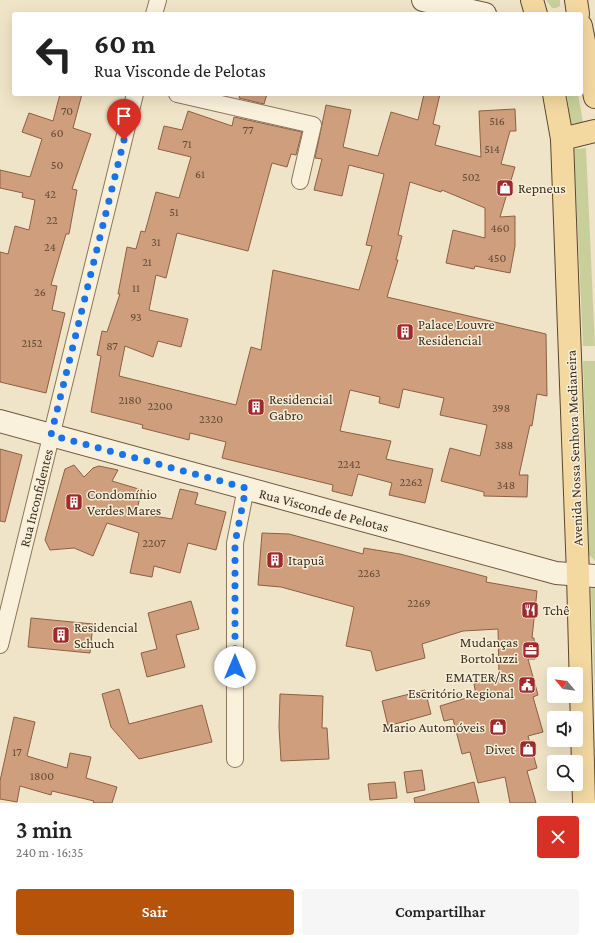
<!DOCTYPE html>
<html lang="pt">
<meta charset="utf-8">
<style>
:root{--surface:#fff;--page:#f6f6f6;--text:#222;--muted:#767676;--accent:#b45309}
body{margin:0;font-family:"Crimson Pro",serif;background:var(--page);color:var(--text);height:100vh;display:flex;flex-direction:column;font-size:15px;white-space:nowrap}
*{box-sizing:border-box;margin:0}
p{font-size:13px;color:var(--muted)}
.icon{flex:none;width:22px;height:22px;fill:none;stroke:currentColor;stroke-width:2;stroke-linecap:round;stroke-linejoin:round}
.map{position:relative;height:803px;overflow:hidden}
.side{display:flex;flex-direction:column;background:var(--surface);flex:1}
.side>*{flex:none}
.guide{position:absolute;left:12px;top:12px;width:571px;height:84px;border-radius:4px;box-shadow:0 4px 16px #0002;background:#fff;color:var(--text);overflow:hidden}
.needle{width:26px;rotate:299deg}
.fabs{position:absolute;left:547px;top:667px;display:grid;gap:8px}
.fabs a{display:grid;place-items:center;width:36px;height:36px;border-radius:4px;background:var(--surface);box-shadow:0 4px 16px #0002;font-size:20px}
.pin{position:absolute;display:grid;place-items:center;width:34px;height:34px;color:#fff;margin:-41px -17px;border-radius:50% 50% 50% 0;rotate:-45deg;box-shadow:0 0 4px #0007}
.pin .icon{rotate:45deg}
.me{position:absolute;width:44px;margin:-22px;rotate:0deg;stroke-linejoin:round;filter:drop-shadow(0 0 3px #0008)}
.turn{display:flex;align-items:center;gap:14px;height:84px;padding:0 16px;font-size:18px}
.turn .icon{width:52px;height:52px;stroke-width:2.5}
.turn b{display:block;font-size:28px;line-height:34px}
.round{display:grid;place-items:center;flex:none;width:42px;height:42px;border-radius:4px;background:var(--page)}
.headline{display:flex;align-items:center;justify-content:space-between;height:68px;padding:0 16px}
h1{font-size:24px;font-weight:600;line-height:30px}
.action{display:flex;gap:8px;margin-top:auto;padding:8px 16px}
.action a{flex:1;height:46px;border-radius:4px;background:var(--accent);color:#fff;font-size:16px;font-weight:600;line-height:46px;text-align:center}
.action a+a{background:var(--page);color:var(--text)}
.map>svg:first-child{display:block}
.green{fill:#c9cf9b}
.building{fill:#cf9f7d;stroke:#8d5f41}
.lines{fill:none;stroke-linecap:round;stroke-linejoin:round}
.street-casing{stroke:#8d765c;stroke-width:18}
.secondary-casing{stroke:#6f573f;stroke-width:24}
.primary-casing{stroke:#5b4430;stroke-width:24}
.street{stroke:#faf1dc;stroke-width:16}
.secondary{stroke:#faf1dc;stroke-width:22}
.primary{stroke:#f3d9a0;stroke-width:22}
.route{stroke:#1a73e8;stroke-width:7;stroke-dasharray:0 12.6}
.labels{text-anchor:middle;dominant-baseline:central;stroke-width:3;stroke-linejoin:round;paint-order:stroke}
.number-label{font-size:12px;fill:#624a37}
.poi-label{font-size:14px;fill:#3d2e20;stroke:#f7eed8;text-anchor:start}
.street-label{font-size:14px;fill:#3d2e20;stroke:#f7eed8}
</style>
<div class="map">
<svg width="595" height="803" viewBox="0 0 595 803">
<rect width="100%" height="100%" fill="#f0e4c8"/>
<g class="green">
<path d="M546,0H560V6L556,8H552Z"/>
<path d="M567,94H578L583,122L571,124Z"/>
<path d="M586,148L595,346H583L574,149Z"/>
<path d="M583,361H595V561L589,555Z"/>
<path d="M595,584V697L591,591L592,586Z"/>
</g>
<g class="building">
<path d="M60,94H82L73,128L91,134L72,189L77,190L69,234H66L51,285L57,286L52,310L65,313L46,393L0,382V252L8,254L15,226L29,230L35,200L22,197L23,193L0,188V170L30,177L42,139L22,132L29,113L53,121Z"/>
<path d="M240,94H267L264,104L239,98Z"/>
<path d="M424,94H440L433,124L440,126L435,145L481,157L479,111L515,109L516,131H510L501,164L515,167L500,217L515,216V246L510,273L475,266L474,269L446,263L453,230L485,238V208L442,190L441,192L410,182L398,235L402,236L396,260H398L387,297L546,334L547,396L537,394L532,426L530,425L519,475H528L527,497L484,496V492L441,481L450,448L480,456L487,425L440,415L444,398L403,389L399,408L379,403L380,397L350,390L340,431L391,441L386,459L433,469L425,503L389,495L392,483L358,474L352,496L332,491L333,485L222,458L226,442L190,433L189,440L142,428L143,425L91,412L101,356L97,355L102,331L107,332L120,294H118L127,247L136,249L141,231L145,232L156,192L179,198L191,157L158,149L164,126L182,130L188,111L232,126L234,117L302,132L296,155L291,154L287,167L272,163L248,251L177,233L166,278L156,275L149,310L188,319L181,347L158,341L153,357L125,346L119,376L236,405L251,347L261,350L273,270L359,290L372,246L366,245L384,174L349,165L342,196L314,190L322,159L315,158L326,105L351,110L343,147L378,156L391,112L418,120Z"/>
<path d="M0,449L22,455L5,522L0,521Z"/>
<path d="M74,465L84,477L93,468L99,466L118,470L112,481L142,490L136,513L172,519L180,489L198,493L195,504L226,512L216,550L188,543L180,573L154,566L152,577L130,573L139,533L107,523L93,556L74,548L50,550L45,540L65,469Z"/>
<path d="M262,533L289,534L363,554L364,548L400,554L487,577L486,582L537,591L532,638H534L535,659H528L538,695L533,697L543,732L528,736L537,768L527,771L536,803H510L505,777L478,783L470,752L462,754L453,719L444,721L440,706L476,695L474,684L499,677L498,629L463,631L422,644L425,658L376,671L371,651L346,646L354,607L281,587L258,585Z"/>
<path d="M191,601L199,629L176,635L185,667L147,677L141,653L157,649L148,613Z"/>
<path d="M31,618L93,624L90,653L28,647Z"/>
<path d="M119,689L129,724L202,705L212,742L139,759L111,727L102,694Z"/>
<path d="M425,690L431,714L388,726L382,701Z"/>
<path d="M280,694L323,696L322,728H327L329,759L281,761L279,727Z"/>
<path d="M14,717L35,722L27,756L67,768L70,753L91,757L86,778L117,787L112,803H93L94,801L52,791L51,795L20,786L17,802L0,799V781Z"/>
<path d="M422,770L425,790L407,793L404,772Z"/>
<path d="M395,782L397,798L370,800L368,784Z"/>
<path d="M474,782L479,803H415L414,798Z"/>
</g>
<g class="lines">
<defs>
<g id="street">
<path d="M154,14L158,0"/>
<path d="M177,94L313,125L300,181"/>
<path d="M0,645L135,94"/>
<path d="M235,759V543L246,488"/>
</g>
<g id="secondary">
<path d="M423,0L485,14"/>
<path d="M0,421L556,573L595,576"/>
</g>
<g id="primary">
<path d="M532,0L536,14"/>
<path d="M576,0L578,14"/>
<path d="M581,26L595,97"/>
<path d="M554,94L562,139L578,575L584,803"/>
<path d="M562,139L595,131"/>
</g>
</defs>
<use href="#street" class="street-casing"/>
<use href="#secondary" class="secondary-casing"/>
<use href="#primary" class="primary-casing"/>
<use href="#street" class="street"/>
<use href="#secondary" class="secondary"/>
<use href="#primary" class="primary"/>
</g>
<g class="lines">
<path class="route" d="M124,140L51,435L246,488L235,543V667"/>
</g>
<defs>
<symbol id="shop-square" viewBox="-11 -11 22 22"><rect x="-9" y="-9" width="18" height="18" rx="4" fill="#9e2a2b" stroke="#f7eed8"/><path d="M-5-2.5h2.3a2.7 3.5 0 0 1 5.4 0H5L5.5 6h-11ZM-1.5-2.5h3a1.5 2.3 0 0 0-3 0Z" fill="#fff"/></symbol>
<symbol id="building-square" viewBox="-11 -11 22 22"><rect x="-9" y="-9" width="18" height="18" rx="4" fill="#9e2a2b" stroke="#f7eed8"/><path d="M-4-6H4V6H1V3H-1V6H-4ZM-2.5-4.3h1.7v1.8h-1.7ZM.8-4.3h1.7v1.8H.8ZM-2.5-1h1.7V.8h-1.7ZM.8-1h1.7V.8H.8Z" fill="#fff"/></symbol>
<symbol id="restaurant-square" viewBox="-11 -11 22 22"><rect x="-9" y="-9" width="18" height="18" rx="4" fill="#9e2a2b" stroke="#f7eed8"/><path d="M-5-6h1v4h1v-4h1v4h1v-4h1v5L-1.5 .5V6h-2V.5L-5-1ZM5-6V6H3V1.5H1.5Q1.5-4 5-6Z" fill="#fff"/></symbol>
<symbol id="office-square" viewBox="-11 -11 22 22"><rect x="-9" y="-9" width="18" height="18" rx="4" fill="#9e2a2b" stroke="#f7eed8"/><path d="M-6-3h4V-5.5h4V-3h4V5H-6ZM-1-4.5V-3h2v-1.5ZM-6 0V1H6V0Z" fill="#fff"/></symbol>
<symbol id="civic-square" viewBox="-11 -11 22 22"><rect x="-9" y="-9" width="18" height="18" rx="4" fill="#9e2a2b" stroke="#f7eed8"/><path d="M-.6-6.5H3V-4.5H.6V-3L4-1V1h2V6H-6V1h2V-1L-.6-3ZM-1.2 2.5V6h2.4V2.5Z" fill="#fff"/></symbol>
</defs>
<g fill-rule="evenodd">
<use href="#shop-square" x="495" y="178" width="20" height="20"/>
<use href="#building-square" x="395" y="322" width="20" height="20"/>
<use href="#building-square" x="246" y="397" width="20" height="20"/>
<use href="#building-square" x="64" y="492" width="20" height="20"/>
<use href="#building-square" x="265" y="550" width="20" height="20"/>
<use href="#restaurant-square" x="520" y="600" width="20" height="20"/>
<use href="#building-square" x="51" y="625" width="20" height="20"/>
<use href="#office-square" x="521" y="640" width="20" height="20"/>
<use href="#civic-square" x="517" y="675" width="20" height="20"/>
<use href="#shop-square" x="488" y="717" width="20" height="20"/>
<use href="#shop-square" x="518" y="739" width="20" height="20"/>
</g>
<g class="labels">
<g class="number-label">
<text x="67" y="111">70</text>
<text x="497" y="121">516</text>
<text x="248" y="130">77</text>
<text x="57" y="133">60</text>
<text x="187" y="144">71</text>
<text x="492" y="149">514</text>
<text x="57" y="165">50</text>
<text x="200" y="174">61</text>
<text x="471" y="177">502</text>
<text x="50" y="194">42</text>
<text x="174" y="212">51</text>
<text x="52" y="220">22</text>
<text x="500" y="228">460</text>
<text x="156" y="242">31</text>
<text x="50" y="247">24</text>
<text x="497" y="258">450</text>
<text x="147" y="262">21</text>
<text x="136" y="288">11</text>
<text x="40" y="292">26</text>
<text x="136" y="317">93</text>
<text x="32" y="343">2152</text>
<text x="112" y="346">87</text>
<text x="130" y="400">2180</text>
<text x="160" y="406">2200</text>
<text x="501" y="408">398</text>
<text x="211" y="419">2320</text>
<text x="504" y="445">388</text>
<text x="349" y="464">2242</text>
<text x="411" y="482">2262</text>
<text x="506" y="485">348</text>
<text x="154" y="543">2207</text>
<text x="369" y="573">2263</text>
<text x="419" y="603">2269</text>
<text x="17" y="752">17</text>
<text x="42" y="776">1800</text>
</g>
<g class="poi-label">
<text x="518" y="188">Repneus</text>
<text x="418" y="324">Palace Louvre<tspan x="418" dy="16">Residencial</tspan></text>
<text x="269" y="399">Residencial<tspan x="269" dy="16">Gabro</tspan></text>
<text x="87" y="494">Condomínio<tspan x="87" dy="16">Verdes Mares</tspan></text>
<text x="288" y="560">Itapuã</text>
<text x="543" y="610">Tchê</text>
<text x="74" y="627">Residencial<tspan x="74" dy="16">Schuch</tspan></text>
<text x="518" y="642" text-anchor="end">Mudanças<tspan x="518" dy="16">Bortoluzzi</tspan></text>
<text x="514" y="677" text-anchor="end">EMATER/RS<tspan x="514" dy="16">Escritório Regional</tspan></text>
<text x="485" y="727" text-anchor="end">Mario Automóveis</text>
<text x="515" y="749" text-anchor="end">Divet</text>
</g>
<g class="street-label">
<text transform="translate(574 448) rotate(-92)">Avenida Nossa Senhora Medianeira</text>
<text transform="translate(36 498) rotate(-76)">Rua Inconfidentes</text>
<text transform="translate(324 510) rotate(15)">Rua Visconde de Pelotas</text>
</g>
</g>
</svg>
<div class="fabs">
<a><svg class="needle" viewBox="-14 -14 28 28"><path d="M0-13l5 13h-10z" fill="#e53935"/><path d="M0 13l5-13h-10z" fill="#767676"/></svg></a>
<a><svg class="icon" aria-label="sound" viewBox="0 0 24 24"><path d="M4 9h4l5-4v14l-5-4H4zM17 9q2 3 0 6"/></svg></a>
<a><svg class="icon" aria-label="search" viewBox="0 0 24 24"><circle cx="10" cy="10" r="6"/><path d="M15 15l6 6"/></svg></a>
</div>
<div class="pin" style="left:124px;top:140px;background:#d93025"><svg class="icon" aria-label="arrive" viewBox="0 0 24 24"><path d="M6 21V4h12l-3 4 3 4H6"/></svg></div>
<svg class="me" style="left:235px;top:667px" viewBox="-20 -20 40 40"><circle r="19" fill="#fff"/><path d="M0-13L10 11 0 6-10 11z" fill="#1a73e8"/></svg>
<div class="guide">
<div class="turn"><svg class="icon" aria-label="left" viewBox="0 0 24 24"><path d="M17 20v-9H6M10 6l-5 5 5 5"/></svg><div><b>60 m</b>Rua Visconde de Pelotas</div></div>
</div>
</div>
<section class="side">
<div class="headline"><div><h1>3 min</h1><p>240 m · 16:35</p></div><a class="round" style="background:#d93025;color:#fff"><svg class="icon" aria-label="close" viewBox="0 0 24 24"><path d="M6 6l12 12M18 6L6 18"/></svg></a></div>
<div class="action"><a>Sair</a><a>Compartilhar</a></div>
</section>
